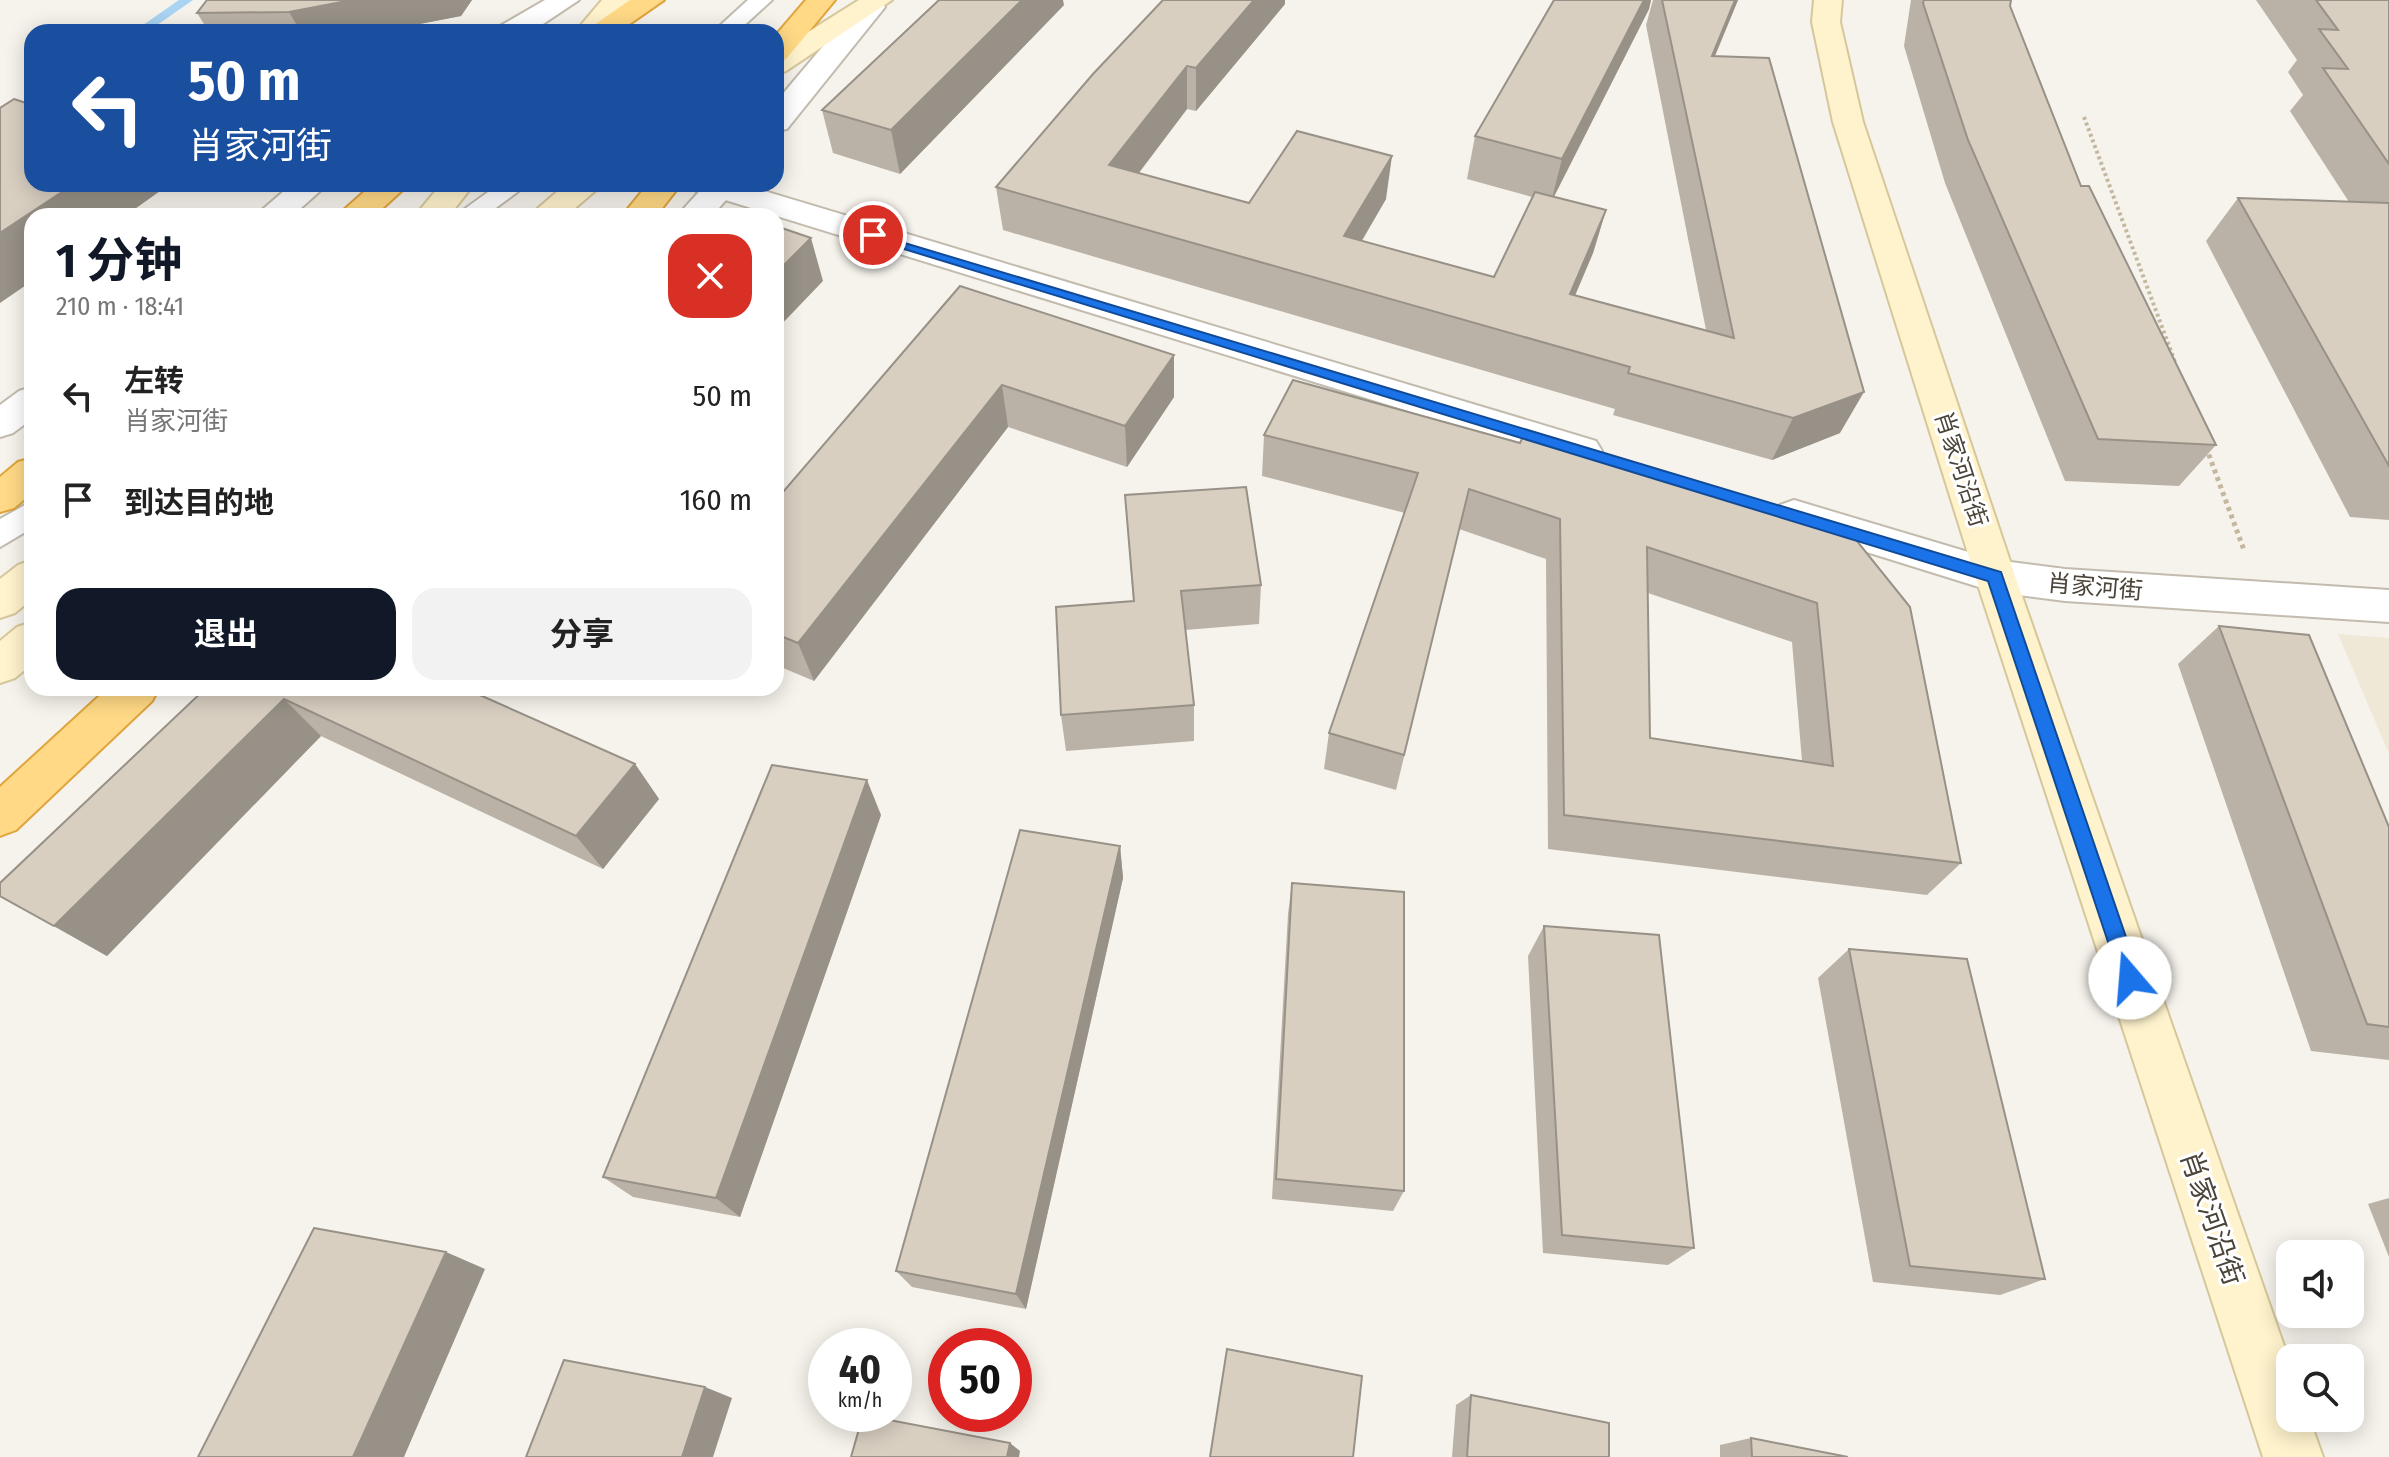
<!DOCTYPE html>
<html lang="zh">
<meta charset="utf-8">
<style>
:root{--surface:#fff;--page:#f2f2f2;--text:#222;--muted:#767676;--accent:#111827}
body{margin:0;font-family:"Fira Sans Condensed","Noto Sans SC",sans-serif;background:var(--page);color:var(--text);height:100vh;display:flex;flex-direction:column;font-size:30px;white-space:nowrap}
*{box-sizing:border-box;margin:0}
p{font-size:26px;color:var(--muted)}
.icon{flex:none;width:44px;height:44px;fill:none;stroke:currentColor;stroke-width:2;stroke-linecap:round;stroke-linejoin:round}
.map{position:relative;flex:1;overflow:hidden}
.drawer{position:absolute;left:24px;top:208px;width:760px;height:488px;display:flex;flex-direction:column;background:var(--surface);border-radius:24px;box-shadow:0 4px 20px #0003}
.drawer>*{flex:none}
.top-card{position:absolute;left:24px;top:24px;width:760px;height:168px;border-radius:24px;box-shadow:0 4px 20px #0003;background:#1a4fa0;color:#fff;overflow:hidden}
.buttons{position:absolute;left:2276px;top:1240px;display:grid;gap:16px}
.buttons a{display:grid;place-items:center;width:88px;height:88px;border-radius:16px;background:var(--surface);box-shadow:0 4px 20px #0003;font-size:40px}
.speed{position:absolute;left:808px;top:1328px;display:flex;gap:16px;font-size:40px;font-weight:700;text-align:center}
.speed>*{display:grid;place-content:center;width:104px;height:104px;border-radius:50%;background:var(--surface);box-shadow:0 4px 20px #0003;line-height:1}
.speed small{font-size:20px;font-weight:400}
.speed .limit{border:12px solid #d22;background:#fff;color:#111}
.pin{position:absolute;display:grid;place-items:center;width:68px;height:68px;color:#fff;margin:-34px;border:4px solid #fff;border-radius:50%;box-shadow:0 2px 8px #0007}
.me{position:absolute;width:88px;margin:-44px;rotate:342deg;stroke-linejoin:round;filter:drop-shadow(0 0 6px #0008)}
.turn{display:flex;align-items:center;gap:28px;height:168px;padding:0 32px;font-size:36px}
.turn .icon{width:104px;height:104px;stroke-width:2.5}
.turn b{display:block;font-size:56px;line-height:68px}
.round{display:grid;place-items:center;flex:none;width:84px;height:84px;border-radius:24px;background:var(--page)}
.overview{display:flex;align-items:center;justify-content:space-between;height:136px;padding:0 32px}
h1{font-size:48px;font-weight:700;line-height:60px;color:var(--accent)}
.primary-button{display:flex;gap:16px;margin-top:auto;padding:16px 32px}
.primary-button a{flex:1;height:92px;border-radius:24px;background:var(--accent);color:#fff;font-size:32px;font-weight:700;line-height:92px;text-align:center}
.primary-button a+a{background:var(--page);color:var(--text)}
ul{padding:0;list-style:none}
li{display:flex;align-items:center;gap:24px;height:104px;padding:0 32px}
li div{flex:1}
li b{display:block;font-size:30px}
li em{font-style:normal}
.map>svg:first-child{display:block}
.education{fill:#efe8d6}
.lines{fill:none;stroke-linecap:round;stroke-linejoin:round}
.stream{fill:#a9d4f2;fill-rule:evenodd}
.service-casing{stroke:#c2bbae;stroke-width:4}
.minor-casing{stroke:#c2bbae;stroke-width:4}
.tertiary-casing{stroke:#c2bbae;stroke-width:4}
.secondary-casing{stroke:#d6c79b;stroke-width:4}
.trunk-casing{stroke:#e0a43c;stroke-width:4}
.path-far1{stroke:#c4b79f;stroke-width:4;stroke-dasharray:3 3;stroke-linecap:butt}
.path{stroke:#c4b79f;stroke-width:5;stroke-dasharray:4 4;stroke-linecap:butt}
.service{fill:#fff;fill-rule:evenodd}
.minor{fill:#fff;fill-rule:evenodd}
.tertiary{fill:#fff;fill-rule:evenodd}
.secondary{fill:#fff3cd;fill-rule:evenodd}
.trunk{fill:#ffd985;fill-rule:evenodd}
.wall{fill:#bab2a6;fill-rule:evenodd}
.shaded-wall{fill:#979187}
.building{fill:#d8cfc1;stroke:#979187;stroke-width:2;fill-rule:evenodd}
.route{fill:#1a73e8;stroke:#114b97;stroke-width:2}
.labels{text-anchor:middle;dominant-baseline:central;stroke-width:6;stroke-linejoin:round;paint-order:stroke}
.street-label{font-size:24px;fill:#4b4439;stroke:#fff}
.near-street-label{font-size:28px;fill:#4b4439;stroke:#fff}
</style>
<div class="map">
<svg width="2389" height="1457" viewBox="0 0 2389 1457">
<rect width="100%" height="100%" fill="#f6f3ec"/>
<path class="education" d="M2338,634L2389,638V754Z"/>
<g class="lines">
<path class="stream" d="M179,0H193L147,32H133Z"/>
<defs>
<g id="service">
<path d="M748,0H772L737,32H713Z"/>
<path d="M499,184H528L485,216H455Z"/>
<path d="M32,501V528L0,547V519Z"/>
</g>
<g id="minor">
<path d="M691,184H741L1596,441L1602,451L1596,461L1583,465L696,191Z"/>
<path d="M1794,500L1995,560L2065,569L2389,590V622L2065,601L1995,592L1780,525L1774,515L1780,505Z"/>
</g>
<g id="tertiary">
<path d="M545,0H579L531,32H496L500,26Z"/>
<path d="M861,1H881L885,7L787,129L776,131V102Z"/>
<path d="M292,184H328L292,216H255Z"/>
<path d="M706,184H740L712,216H677Z"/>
<path d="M32,387V419L13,433L0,437V405L19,391Z"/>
</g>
<g id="secondary">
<path d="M602,0H631L604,32H575Z"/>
<path d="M859,0H892L786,71L776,74V52Z"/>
<path d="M1814,0H1842L1840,22L1863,122L2015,576L2290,1363V1418H2309L2323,1457H2263L1975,576L1833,122L1812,22Z"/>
<path d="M441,184H474L449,216H415Z"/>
<path d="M566,184H603L566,216H529Z"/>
<path d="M32,560V599L15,613L0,618V579L18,565Z"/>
<path d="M32,622V664L15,678L0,683V641L17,627Z"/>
</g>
<g id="trunk">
<path d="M630,0H664L618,32H584Z"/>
<path d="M806,0H835L786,59L776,62V35Z"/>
<path d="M373,184H409L374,216H337Z"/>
<path d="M648,184H681L656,216H622Z"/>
<path d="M32,458V493L14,508L0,512V477L18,462Z"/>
<path d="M108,688H159L152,701L16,830L0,836V787Z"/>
</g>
</defs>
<use href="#service" class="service-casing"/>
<use href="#minor" class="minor-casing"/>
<use href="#tertiary" class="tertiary-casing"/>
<use href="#secondary" class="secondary-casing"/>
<use href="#trunk" class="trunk-casing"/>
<path class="path-far1" d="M2084,117L2175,362"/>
<path class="path" d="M2206,447L2244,550"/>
<use href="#service" class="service"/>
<use href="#minor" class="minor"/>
<use href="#tertiary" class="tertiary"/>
<use href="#secondary" class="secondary"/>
<use href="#trunk" class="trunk"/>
</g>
<g class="wall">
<path d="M207,0H472L461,16L378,32H209L197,13Z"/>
<path d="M1554,0H1651L1649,9L1554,197L1606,210L1593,253L1575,296L1706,330L1646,25L1653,0H1738L1715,56L1840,433L1772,460L1613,415L1615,409L1003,230L996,187L1285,4L1196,111L1187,109L1139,173L1249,203L1386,199L1362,241L1494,277L1532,197L1467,179L1475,136Z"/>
<path d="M1911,0H2011L2010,6L2081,186L2216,445L2179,486L2065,481L1945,183L1904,46Z"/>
<path d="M2256,0H2389V520L2350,517L2206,241L2238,198L2349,202L2290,111L2303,95L2288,72L2297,60Z"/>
<path d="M1064,5L900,174L833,153L822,110Z"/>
<path d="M960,286L1174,397L1127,467L1008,427L814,681L776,665V500Z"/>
<path d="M1264,435L1520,443L1849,531L1961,863L1927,895L1548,849L1546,559L1459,529L1396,790L1324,769L1329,733L1405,513L1262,476ZM1648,593L1792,642L1802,761L1650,738Z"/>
<path d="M1125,495L1261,585L1259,624L1185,630L1194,705V741L1066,751L1061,715L1133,601Z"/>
<path d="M2219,626L2389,827V1060L2311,1051L2178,664Z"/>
<path d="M206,688H464L635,764L659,799L603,869L321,736L107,956L0,896Z"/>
<path d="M881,815L740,1217L633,1197L603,1177Z"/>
<path d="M1120,846L1123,878L1026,1309L912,1287L896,1271Z"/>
<path d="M1292,883L1404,1191L1393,1211L1272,1199L1288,914Z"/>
<path d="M1544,926L1694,1248L1668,1265L1543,1253L1528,956Z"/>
<path d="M1849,949L2045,1279L2000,1295L1873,1282L1818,978Z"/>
<path d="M2389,1198V1257L2368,1204Z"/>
<path d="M1471,1395L1609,1457H1452L1456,1405Z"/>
<path d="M1751,1438L1848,1457H1720V1445Z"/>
</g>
<g class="shaded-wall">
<path d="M352,0H472L461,16L378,32H301L289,12Z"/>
<path d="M1022,0H1063L1064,5L900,174L891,130Z"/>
<path d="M1254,0H1285V4L1196,111V68Z"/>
<path d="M1644,0H1651L1649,9L1551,202L1562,159Z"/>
<path d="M1735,0H1738L1697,99L1712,56Z"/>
<path d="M1187,66V109L1112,208L1109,165Z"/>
<path d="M1392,156L1386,199L1339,279L1344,236Z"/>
<path d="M74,184H170L125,216H32V281L0,303V233Z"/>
<path d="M1606,210L1593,253L1557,337L1570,294Z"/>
<path d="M811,238L823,281L776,330V273Z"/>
<path d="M1174,355V397L1127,467L1125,426Z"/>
<path d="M1002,385L1008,427L814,681L798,643Z"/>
<path d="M1864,392L1840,433L1772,460L1793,418Z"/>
<path d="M284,699L321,736L107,956L54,926Z"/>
<path d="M635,764L659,799L603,869L576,836Z"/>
<path d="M867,780L881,815L740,1217L716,1198Z"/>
<path d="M1120,846L1123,878L1026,1309L1016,1294Z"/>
<path d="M446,1252L485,1269L404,1457H353Z"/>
<path d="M705,1387L732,1398L713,1457H682Z"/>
<path d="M1010,1443L1020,1451L1019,1457H1007Z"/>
</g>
<g class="building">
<path d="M207,0H352L289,12L197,13Z"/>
<path d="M939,0H1022L891,130L822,110Z"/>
<path d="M1163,0H1254L1196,68L1187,66L1109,165L1249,203L1297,131L1392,156L1344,236L1494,277L1535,192L1606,210L1570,294L1734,338L1662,0H1735L1712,56L1769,58L1864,392L1793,418L1628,373L1630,367L996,187L1093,74Z"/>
<path d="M1554,0H1644L1562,159L1475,136Z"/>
<path d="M1924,0H2011L2010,6L2081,186H2089L2216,445L2098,439L1968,140L1923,3Z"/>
<path d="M2316,0H2389V164L2323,68L2348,69L2319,29L2338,30Z"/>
<path d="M14,99L32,105V184H74L0,233V108Z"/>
<path d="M2238,198L2389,203V466Z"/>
<path d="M726,210L745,216H719Z"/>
<path d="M776,226L811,238L776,273Z"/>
<path d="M960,286L1174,355L1125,426L1002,385L798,643L776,634V500Z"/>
<path d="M1293,380L1520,443L1526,430L1849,531L1910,607L1961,863L1564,815L1560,519L1469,489L1404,755L1329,733L1418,473L1264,435ZM1647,547L1817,603L1833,766L1650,738Z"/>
<path d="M1246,487L1261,585L1181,591L1194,705L1061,715L1056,607L1134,601L1125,495Z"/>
<path d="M2219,626L2309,635L2389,827V1027L2367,1024Z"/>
<path d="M206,688H464L635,764L576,836L284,699L54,926L0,896V883Z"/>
<path d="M772,765L867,780L716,1198L603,1177Z"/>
<path d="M1020,830L1120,846L1016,1294L896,1271Z"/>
<path d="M1292,883L1404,892V1191L1276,1179Z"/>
<path d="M1544,926L1659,935L1694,1248L1562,1235Z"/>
<path d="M1849,949L1967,959L2045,1279L1910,1266Z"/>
<path d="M314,1228L446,1252L353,1457H198Z"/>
<path d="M1227,1349L1362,1376L1353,1457H1210Z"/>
<path d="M564,1360L705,1387L682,1457H526Z"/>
<path d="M1471,1395L1609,1423V1457H1467Z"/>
<path d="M863,1415L1010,1443L1007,1457H851Z"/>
<path d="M1751,1438L1848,1457H1752Z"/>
</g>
<path class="route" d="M868,232L2001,572L2140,978L2137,985L2130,988L2123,985L2120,978L1988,581L868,238Z"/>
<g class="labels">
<g class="street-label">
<text transform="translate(1961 469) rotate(72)">肖家河沿街</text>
<text transform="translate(2095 587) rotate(5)">肖家河街</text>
</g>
<g class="near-street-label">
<text transform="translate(2212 1218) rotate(71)">肖家河沿街</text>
</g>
</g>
</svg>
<div class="buttons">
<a><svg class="icon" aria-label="sound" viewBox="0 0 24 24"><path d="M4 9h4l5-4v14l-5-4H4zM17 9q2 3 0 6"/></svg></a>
<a><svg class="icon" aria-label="search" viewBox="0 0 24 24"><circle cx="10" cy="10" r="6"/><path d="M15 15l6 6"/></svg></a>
</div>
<div class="speed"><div>40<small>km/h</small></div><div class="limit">50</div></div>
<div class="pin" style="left:873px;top:235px;background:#d93025"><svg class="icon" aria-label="arrive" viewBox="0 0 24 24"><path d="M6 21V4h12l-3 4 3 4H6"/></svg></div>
<svg class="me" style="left:2130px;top:978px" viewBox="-20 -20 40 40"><circle r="19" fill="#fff"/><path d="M0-13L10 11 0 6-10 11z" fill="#1a73e8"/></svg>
<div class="top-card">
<div class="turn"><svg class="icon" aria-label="left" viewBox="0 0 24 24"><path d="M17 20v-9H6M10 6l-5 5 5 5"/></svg><div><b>50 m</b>肖家河街</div></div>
</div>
<section class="drawer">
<div class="overview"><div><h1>1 分钟</h1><p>210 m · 18:41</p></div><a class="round" style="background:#d93025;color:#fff"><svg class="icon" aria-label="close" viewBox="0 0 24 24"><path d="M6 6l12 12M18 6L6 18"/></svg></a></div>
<ul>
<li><svg class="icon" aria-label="left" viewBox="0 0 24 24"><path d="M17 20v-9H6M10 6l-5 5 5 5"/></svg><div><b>左转</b><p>肖家河街</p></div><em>50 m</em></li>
<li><svg class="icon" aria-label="arrive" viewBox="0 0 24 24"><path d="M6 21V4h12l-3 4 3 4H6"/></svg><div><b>到达目的地</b></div><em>160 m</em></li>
</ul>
<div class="primary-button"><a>退出</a><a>分享</a></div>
</section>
</div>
